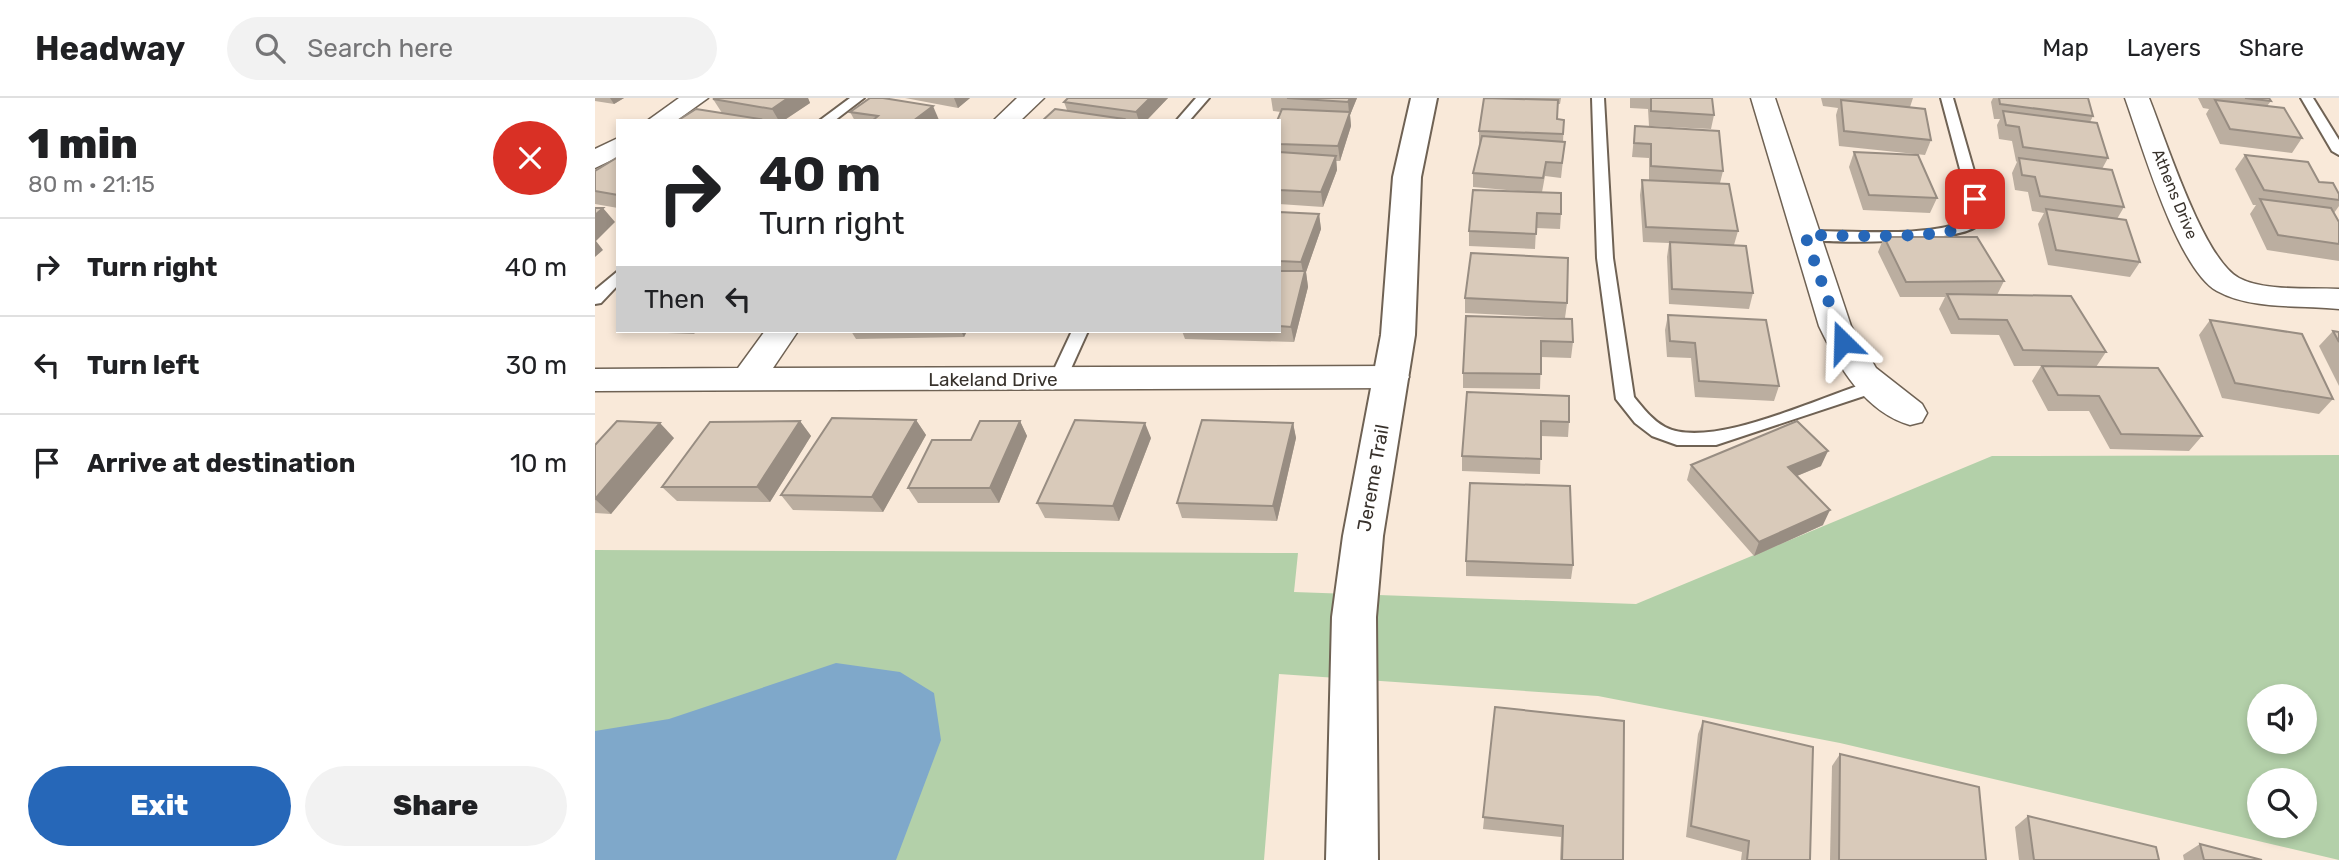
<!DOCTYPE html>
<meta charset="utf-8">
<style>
:root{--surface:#fff;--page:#f2f2f2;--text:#202124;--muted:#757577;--line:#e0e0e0;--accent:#2667b8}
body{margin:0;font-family:Rubik,sans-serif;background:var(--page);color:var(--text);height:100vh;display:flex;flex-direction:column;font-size:26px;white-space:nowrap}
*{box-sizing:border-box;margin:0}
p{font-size:23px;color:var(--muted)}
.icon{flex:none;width:38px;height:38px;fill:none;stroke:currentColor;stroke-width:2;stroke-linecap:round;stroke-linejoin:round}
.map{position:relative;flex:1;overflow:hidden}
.side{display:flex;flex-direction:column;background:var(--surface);width:595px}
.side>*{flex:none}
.guide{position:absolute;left:21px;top:21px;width:665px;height:214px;border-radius:0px;box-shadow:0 4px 10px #0003;background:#fff;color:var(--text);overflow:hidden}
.controls{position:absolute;left:1652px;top:586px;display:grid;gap:14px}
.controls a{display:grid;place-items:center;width:70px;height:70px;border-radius:50%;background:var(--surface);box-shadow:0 4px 10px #0003;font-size:35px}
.pin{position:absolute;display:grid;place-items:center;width:60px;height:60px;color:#fff;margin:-30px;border-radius:14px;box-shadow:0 4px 10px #0006}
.me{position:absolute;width:77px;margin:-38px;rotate:338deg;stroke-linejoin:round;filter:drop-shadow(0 0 5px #0008)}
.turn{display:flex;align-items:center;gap:24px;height:147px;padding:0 28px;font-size:32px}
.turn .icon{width:91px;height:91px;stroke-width:2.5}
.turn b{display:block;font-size:49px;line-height:60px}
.then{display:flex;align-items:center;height:66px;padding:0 28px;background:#0003;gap:14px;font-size:26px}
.round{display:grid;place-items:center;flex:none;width:74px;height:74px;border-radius:37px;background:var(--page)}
.summary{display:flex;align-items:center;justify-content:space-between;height:119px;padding:0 28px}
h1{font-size:42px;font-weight:800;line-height:52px}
.cta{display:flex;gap:14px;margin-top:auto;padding:14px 28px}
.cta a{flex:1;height:80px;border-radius:42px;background:var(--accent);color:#fff;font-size:28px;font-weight:800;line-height:80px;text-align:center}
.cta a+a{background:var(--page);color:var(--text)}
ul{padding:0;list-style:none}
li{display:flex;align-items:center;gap:21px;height:98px;padding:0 28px;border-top:2px solid var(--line)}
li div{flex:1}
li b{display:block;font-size:26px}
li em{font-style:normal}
header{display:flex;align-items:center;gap:42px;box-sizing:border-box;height:98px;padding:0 35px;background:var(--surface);border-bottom:2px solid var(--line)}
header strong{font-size:33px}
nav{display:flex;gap:38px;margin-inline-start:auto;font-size:24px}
.search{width:490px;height:63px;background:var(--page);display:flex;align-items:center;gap:18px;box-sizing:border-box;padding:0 24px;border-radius:38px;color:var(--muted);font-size:26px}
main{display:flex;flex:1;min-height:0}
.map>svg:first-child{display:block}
.green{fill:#b3d0a9;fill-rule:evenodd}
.water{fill:#7fa8ca}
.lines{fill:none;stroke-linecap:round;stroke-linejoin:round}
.service-casing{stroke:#6f6254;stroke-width:4}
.minor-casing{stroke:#6f6254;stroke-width:3}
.tertiary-casing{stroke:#6f6254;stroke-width:4}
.service{fill:#fff;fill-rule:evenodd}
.minor{fill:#fff;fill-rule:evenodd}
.tertiary{fill:#fff;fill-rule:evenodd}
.wall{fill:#bbaea0}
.shaded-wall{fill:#988d82}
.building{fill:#d9caba;stroke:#988d82;stroke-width:2}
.route{stroke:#2667b8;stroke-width:12;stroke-dasharray:0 21.6}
.labels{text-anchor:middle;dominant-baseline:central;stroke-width:7;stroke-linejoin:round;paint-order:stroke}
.far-street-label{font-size:16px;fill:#38322c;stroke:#fff}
.street-label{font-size:19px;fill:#38322c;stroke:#fff}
</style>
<header>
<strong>Headway</strong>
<div class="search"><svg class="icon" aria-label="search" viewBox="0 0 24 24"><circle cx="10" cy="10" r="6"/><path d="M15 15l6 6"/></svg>Search here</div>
<nav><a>Map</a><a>Layers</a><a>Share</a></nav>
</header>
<main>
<section class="side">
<div class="summary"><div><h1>1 min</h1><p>80 m · 21:15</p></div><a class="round" style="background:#d93025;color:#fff"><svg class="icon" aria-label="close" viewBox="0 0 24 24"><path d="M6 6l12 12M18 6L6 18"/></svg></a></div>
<ul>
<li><svg class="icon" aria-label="right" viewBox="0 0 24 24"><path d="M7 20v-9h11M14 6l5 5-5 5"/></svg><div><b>Turn right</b></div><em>40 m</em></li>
<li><svg class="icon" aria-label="left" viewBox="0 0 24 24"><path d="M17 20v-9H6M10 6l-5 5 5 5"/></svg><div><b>Turn left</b></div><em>30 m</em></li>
<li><svg class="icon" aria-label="arrive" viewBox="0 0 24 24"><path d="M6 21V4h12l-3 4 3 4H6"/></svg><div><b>Arrive at destination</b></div><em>10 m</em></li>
</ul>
<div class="cta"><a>Exit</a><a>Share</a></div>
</section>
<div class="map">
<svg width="1744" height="762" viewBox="0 0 1744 762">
<rect width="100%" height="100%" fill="#f9e9d9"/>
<path class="green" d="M1744,357V762L1245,645L1003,598L684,576L669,762H0V452L703,455L699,494L1041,506L1397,358ZM1664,598H1710V644H1664ZM1664,682H1710V728H1664Z"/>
<path class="water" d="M241,565L305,574L339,595L346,642L301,762H0V633L74,621Z"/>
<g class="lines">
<defs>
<g id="service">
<path d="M255,0H269L239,23H224Z"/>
<path d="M601,0H614L594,23H581Z"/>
<path d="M997,0H1009L1018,160L1039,299C1048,310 1057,322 1070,329C1116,353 1229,297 1278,283L1284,285L1287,289L1284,293L1121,347H1082L1057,338L1040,325L1021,301L1002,160Z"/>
<path d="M1346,0H1358L1387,101C1388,110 1390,120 1383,127C1365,145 1231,147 1205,140L1203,137L1210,133C1249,132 1342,141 1372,121L1373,101Z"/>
<path d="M1706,0H1718L1744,42V57L1737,53Z"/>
<path d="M23,173V187L6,205L0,206V192Z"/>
<path d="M477,233H493L469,286H457L454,282Z"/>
</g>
<g id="minor">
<path d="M84,0H113L81,23H52Z"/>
<path d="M422,0H449L425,23H398Z"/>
<path d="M1156,0H1180L1256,228L1281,270L1327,306L1332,315L1327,324L1315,327C1270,314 1243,268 1224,228Z"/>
<path d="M1530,0H1554C1570,39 1608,161 1644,180C1671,194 1714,189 1744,191V211C1706,207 1656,212 1622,193C1582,171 1546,44 1530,0Z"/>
<path d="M23,40V59L0,70V51Z"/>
<path d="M170,233H203L178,270L797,268L809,271L814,279L809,287L797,290L0,293V271L143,270Z"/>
</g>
<path id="tertiary" d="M816,0H842L826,79L820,237L788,438L781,519L783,762H731L737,519L748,438L786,237L798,79Z"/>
</defs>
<use href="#service" class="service-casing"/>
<use href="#minor" class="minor-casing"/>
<use href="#tertiary" class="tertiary-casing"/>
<use href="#service" class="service"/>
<use href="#minor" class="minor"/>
<use href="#tertiary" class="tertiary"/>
</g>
<g class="wall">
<path d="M0,0H29L19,6L0,3Z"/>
<path d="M121,0H213L215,5L188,23H171L127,15L118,1Z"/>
<path d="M310,0H375L363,10Z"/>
<path d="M573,0L551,23H447L472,12L469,4Z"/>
<path d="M676,0H762L755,17L756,28L745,63H741L742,72L728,109L684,106V23L686,14L678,13Z"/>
<path d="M889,0H966L965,6H963L962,21L969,22L968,44H970L966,80L950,78L947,94L966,116L965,131L941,130L940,151L874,148V133L934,94L878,89V75L885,47H884V33Z"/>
<path d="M1035,0H1117L1119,17L1116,31L1054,28L1053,11L1035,10Z"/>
<path d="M1226,0H1318L1315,9L1336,42L1330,57L1244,48L1241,17L1243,10L1228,8Z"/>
<path d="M1398,0H1404L1498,18L1495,24L1513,60L1507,71L1529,109L1522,121L1545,164L1535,179L1453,167L1443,126L1449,115L1437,113L1433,94L1420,92L1417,75L1422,64L1421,63L1417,43L1404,41L1402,27L1405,21H1399L1396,4Z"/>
<path d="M1603,0H1674L1676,3L1672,8L1707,40L1697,55L1625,46L1611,16L1614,11L1608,10Z"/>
<path d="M255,14L344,22L343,23H260Z"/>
<path d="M1040,28L1128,73L1125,85L1143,133L1139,147L1158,195L1154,211L1074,206L1072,159L1074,145L1048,144L1045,97L1047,82H1054V60L1037,59Z"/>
<path d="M1259,54L1342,100L1335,115L1268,112L1254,69Z"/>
<path d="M1650,57L1724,84L1744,96V108L1739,115L1744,124V163L1672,152L1655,116L1661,107H1658L1640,71Z"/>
<path d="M23,59V110L0,106V73Z"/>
<path d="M684,114L724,116L726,131L711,174L713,189L699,244L590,241L587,233H684Z"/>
<path d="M1289,139L1409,183L1402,197L1511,254L1501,269L1607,338L1594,353L1515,351L1494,313H1453L1437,283L1446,268H1419L1404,237L1356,236L1344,211L1350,199H1305L1283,154Z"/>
<path d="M870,200L972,205L970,220L870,215Z"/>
<path d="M1073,217L1184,288L1179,303L1100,299L1096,260L1072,259L1070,232Z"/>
<path d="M977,221L978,244L976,260L946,259L945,291L868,290V275Z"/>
<path d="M1615,222L1738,301L1724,316L1627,300L1604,237Z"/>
<path d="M45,233H102L99,236L46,234Z"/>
<path d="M256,233H372L369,239L261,241Z"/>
<path d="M1738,233L1744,234V288L1724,248Z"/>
<path d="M974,298V324L973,339L946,338L945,376L867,373V358Z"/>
<path d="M321,322L331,337L288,414L198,412L186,397Z"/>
<path d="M205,323L216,338L175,404L82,403L67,389Z"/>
<path d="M425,323L432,338L404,405H323L313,390L376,342Z"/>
<path d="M698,325L701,340L682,423L587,420L582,405Z"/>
<path d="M79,340L16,416L0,415V347Z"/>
<path d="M556,340L524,423L450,420L442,405Z"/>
<path d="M1096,367L1226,368L1202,378L1228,427L1159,458L1092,382Z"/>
<path d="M871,463L978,467L976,481L871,478Z"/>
<path d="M900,609L1028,762H965L966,739L888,731Z"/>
<path d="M1108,623L1215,762H1146L1147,754L1091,739L1103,636Z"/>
<path d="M1245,656L1391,762H1235L1237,668Z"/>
<path d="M1433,718L1564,762H1424L1420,729Z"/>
<path d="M1605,746L1667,762H1589L1588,757Z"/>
</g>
<g class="shaded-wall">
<path d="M15,0H29L19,6Z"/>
<path d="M193,0H213L215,5L188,23H184L177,11Z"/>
<path d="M359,0H375L363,10Z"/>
<path d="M555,0H573L551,23H544L541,14Z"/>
<path d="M755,0H762L755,17L756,28L745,63L743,48L754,15L753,4Z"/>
<path d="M338,8L344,22L343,23H318Z"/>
<path d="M741,58L742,72L728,109L726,94Z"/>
<path d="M8,110L20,124L1,143L8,152L0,159V117Z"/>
<path d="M724,116L726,131L711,174L713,189L699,244L696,229L709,179L706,164Z"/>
<path d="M366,233H372L369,239Z"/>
<path d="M321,322L331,337L288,414L277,399Z"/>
<path d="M205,323L216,338L175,404L162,389Z"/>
<path d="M425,323L432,338L404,405L395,390Z"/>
<path d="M65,325L79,340L16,416L0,401Z"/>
<path d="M550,325L556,340L524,423L518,408Z"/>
<path d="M698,325L701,340L682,423L678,408Z"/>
<path d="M1233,353L1226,368L1187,384L1193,369Z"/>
<path d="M1235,412L1228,427L1159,458L1164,444Z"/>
</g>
<g class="building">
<path d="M121,0H193L177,11L118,1Z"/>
<path d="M275,0H288L338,8L318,23H277L283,18L255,14Z"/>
<path d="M473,0H555L541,14L469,4Z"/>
<path d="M692,0H755L753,4Z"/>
<path d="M889,0L963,2L962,21L969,22L968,36L884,33Z"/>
<path d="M1056,0H1117L1119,17L1056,13Z"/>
<path d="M1404,0H1493L1498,18L1405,6Z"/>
<path d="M1650,0H1674L1676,3Z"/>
<path d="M1246,2L1330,11L1336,42L1249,33Z"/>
<path d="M1620,2L1689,10L1707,40L1635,31Z"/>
<path d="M101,11L165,21L162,23H82Z"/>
<path d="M460,11L529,21L527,23H447Z"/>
<path d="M687,11L755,14L743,48L684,46V23H682Z"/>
<path d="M1408,13L1502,25L1513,60L1428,49L1424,29L1411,27Z"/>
<path d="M1040,28L1124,33L1128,73L1056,68V46L1039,45Z"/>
<path d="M887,38L970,44L967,65L951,64L948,80L878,75Z"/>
<path d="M684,54L741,58L726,94L684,92Z"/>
<path d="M1259,54L1323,57L1342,100L1274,97Z"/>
<path d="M1650,57L1713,64L1724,84L1738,85L1744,96V102L1669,92Z"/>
<path d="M23,59V97L0,93V73Z"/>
<path d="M1424,60L1517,72L1529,109L1445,98L1440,79L1427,77Z"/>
<path d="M1047,82L1134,86L1143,133L1051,129Z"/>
<path d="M878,92L966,95V116L942,115L941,136L874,133Z"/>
<path d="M1665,101L1736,110L1744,124V146L1683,137Z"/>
<path d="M0,110H8L0,117Z"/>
<path d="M1451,111L1531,122L1545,164L1461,152Z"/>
<path d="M684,114L724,116L706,164L684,163Z"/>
<path d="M1289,139H1382L1409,183L1311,184Z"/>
<path d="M1075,144L1151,148L1158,195L1077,191Z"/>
<path d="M876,155L973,160L972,205L870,200Z"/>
<path d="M684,173H710L696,229L684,228Z"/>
<path d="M1352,196L1476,198L1511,254L1428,252L1412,222L1364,221Z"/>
<path d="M1073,217L1171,222L1184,288L1104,283L1100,245L1075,243Z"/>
<path d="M871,218L977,221L978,244L946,243V276L868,275Z"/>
<path d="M1615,222L1707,236L1738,301L1640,285Z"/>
<path d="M1738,233L1744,234V244Z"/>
<path d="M1447,268L1563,270L1607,338L1526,336L1504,298L1463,297Z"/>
<path d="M872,294L974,298V324L946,323V361L867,358Z"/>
<path d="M237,320L321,322L277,399L186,397Z"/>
<path d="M480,322L550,325L518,408L442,405Z"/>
<path d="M607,322L698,325L678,408L582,405Z"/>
<path d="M22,323L65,325L0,401V347Z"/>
<path d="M205,323L162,389H67L115,324Z"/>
<path d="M385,323H425L395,390H313L337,342H376Z"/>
<path d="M1202,323L1233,353L1193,369L1235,412L1164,444L1096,367Z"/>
<path d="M875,385L975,388L978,467L871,463Z"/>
<path d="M900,609L1029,623L1028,762H967L968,728L888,719Z"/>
<path d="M1108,623L1218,649L1215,762H1152L1154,743L1096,728Z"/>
<path d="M1245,656L1384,689L1391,762H1244Z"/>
<path d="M1433,718L1561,749L1564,762H1439Z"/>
<path d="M1605,746L1667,762H1609Z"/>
</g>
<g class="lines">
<path class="route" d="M1248,244L1210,137C1243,137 1351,143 1375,126C1384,120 1381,110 1380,101"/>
</g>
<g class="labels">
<g class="far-street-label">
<text transform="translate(1580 96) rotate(68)">Athens Drive</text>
</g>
<g class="street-label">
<text x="398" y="281">Lakeland Drive</text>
<text transform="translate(778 380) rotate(-80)">Jereme Trail</text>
</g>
</g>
</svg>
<div class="controls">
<a><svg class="icon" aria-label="sound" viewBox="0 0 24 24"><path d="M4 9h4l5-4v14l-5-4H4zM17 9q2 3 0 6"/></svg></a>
<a><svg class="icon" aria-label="search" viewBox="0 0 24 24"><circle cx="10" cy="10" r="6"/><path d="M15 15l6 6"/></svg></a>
</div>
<div class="pin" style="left:1380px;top:101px;background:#d93025"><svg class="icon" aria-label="arrive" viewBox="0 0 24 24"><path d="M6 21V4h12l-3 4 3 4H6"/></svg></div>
<svg class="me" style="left:1248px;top:244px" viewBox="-20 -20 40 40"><path d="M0-17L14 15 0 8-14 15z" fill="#2667b8" stroke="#fff" stroke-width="4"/></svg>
<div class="guide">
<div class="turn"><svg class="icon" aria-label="right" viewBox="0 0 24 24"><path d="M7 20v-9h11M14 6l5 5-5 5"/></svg><div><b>40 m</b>Turn right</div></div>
<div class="then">Then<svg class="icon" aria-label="left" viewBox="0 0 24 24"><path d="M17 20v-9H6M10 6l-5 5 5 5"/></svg></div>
</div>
</div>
</main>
